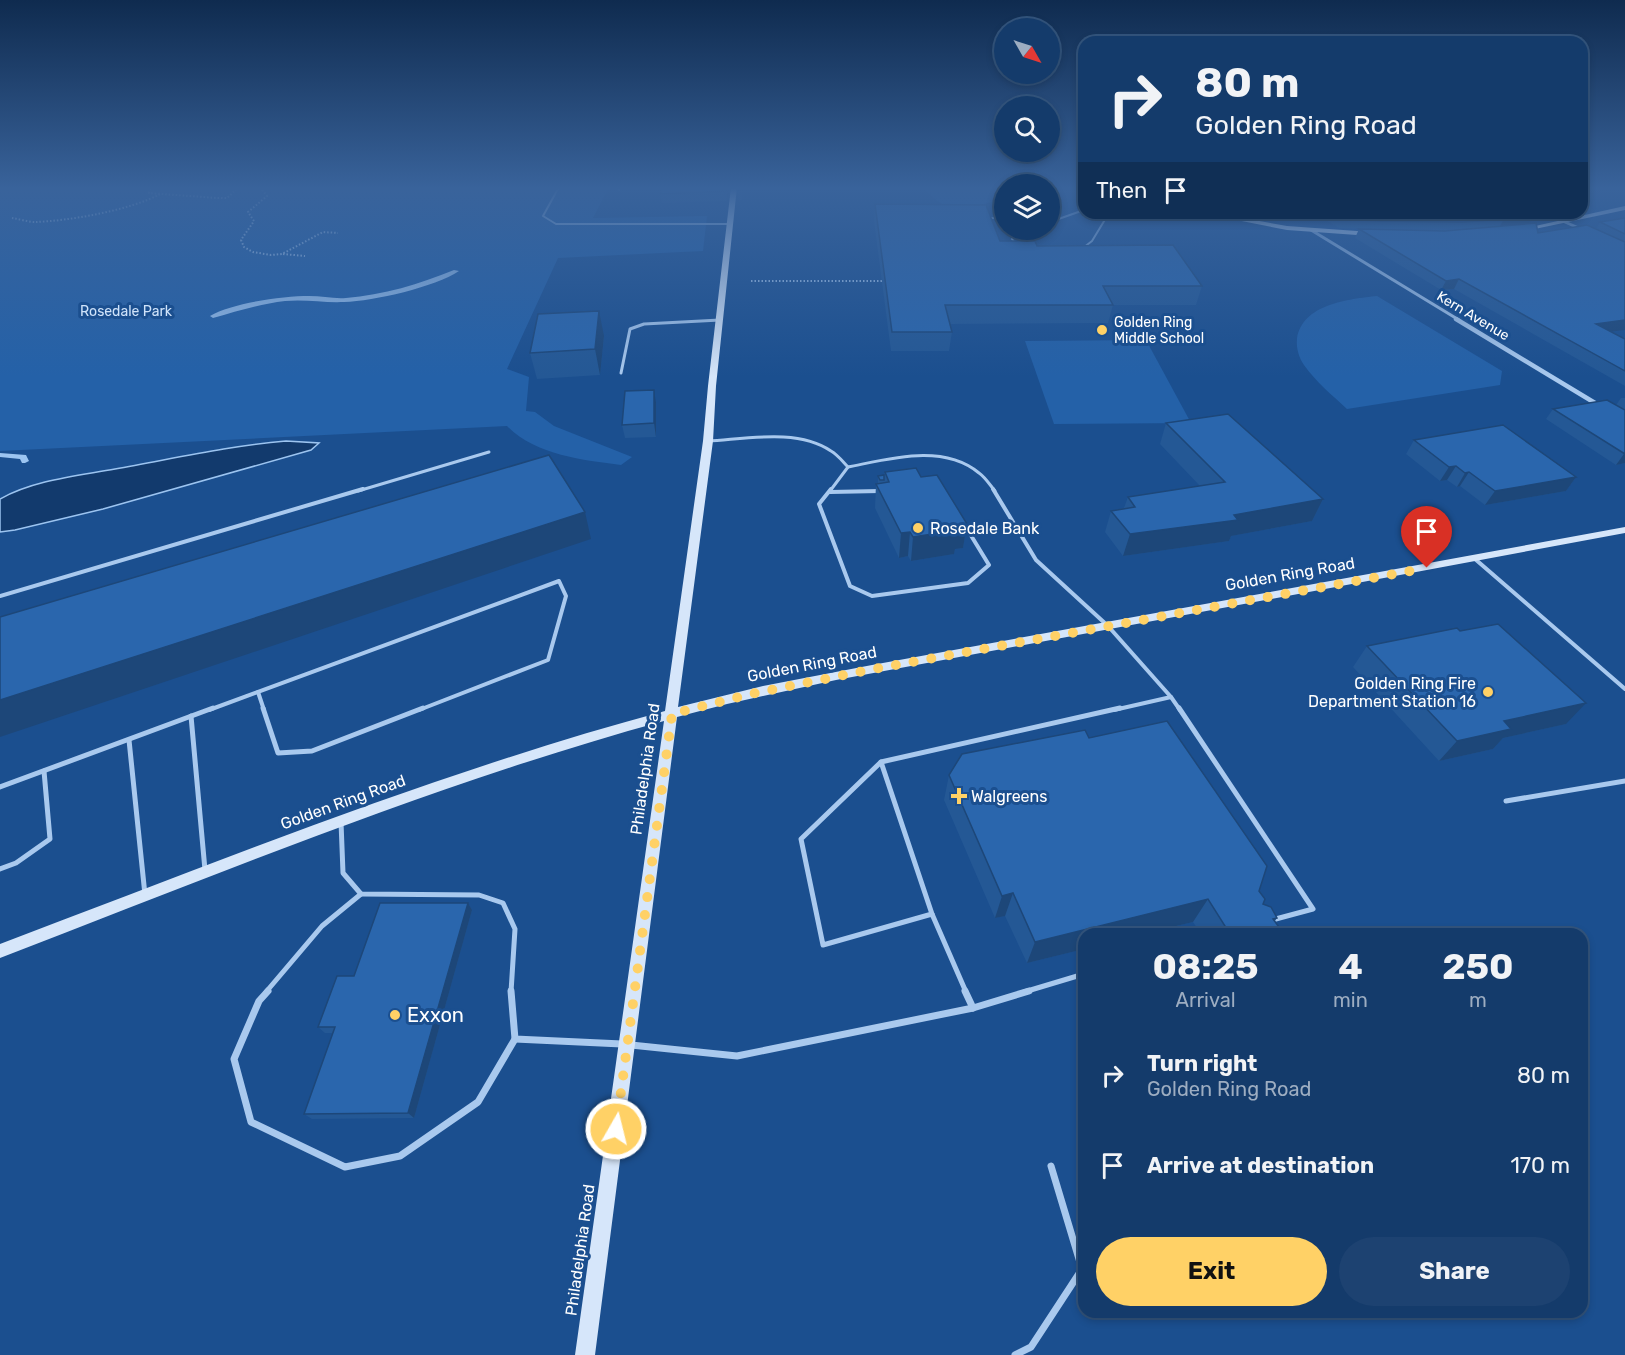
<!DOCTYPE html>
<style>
:root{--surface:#143b6b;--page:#1d4271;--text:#f1f3f6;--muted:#9dadc1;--line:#33557e;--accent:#ffd166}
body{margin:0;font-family:Rubik,sans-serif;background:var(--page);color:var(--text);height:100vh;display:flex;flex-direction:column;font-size:22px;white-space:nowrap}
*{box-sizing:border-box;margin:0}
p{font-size:20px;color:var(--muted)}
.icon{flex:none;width:33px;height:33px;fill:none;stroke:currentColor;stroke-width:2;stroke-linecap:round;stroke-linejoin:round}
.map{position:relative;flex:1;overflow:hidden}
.side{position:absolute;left:1078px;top:928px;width:510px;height:390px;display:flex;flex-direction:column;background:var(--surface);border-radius:18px;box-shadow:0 3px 9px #0003,0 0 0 2px var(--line)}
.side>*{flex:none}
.banner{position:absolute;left:1078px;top:36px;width:510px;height:183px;border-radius:18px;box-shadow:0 3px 9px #0003,0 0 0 2px var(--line);background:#143b6b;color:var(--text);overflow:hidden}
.needle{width:39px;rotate:129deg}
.tools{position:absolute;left:994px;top:18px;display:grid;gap:12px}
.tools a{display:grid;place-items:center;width:66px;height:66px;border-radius:50%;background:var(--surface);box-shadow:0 3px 9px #0003,0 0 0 2px var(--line);font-size:30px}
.pin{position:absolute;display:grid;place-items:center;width:51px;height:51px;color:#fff;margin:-62px -26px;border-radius:50% 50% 50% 0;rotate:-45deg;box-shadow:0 0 6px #0007}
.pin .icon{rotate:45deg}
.me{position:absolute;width:66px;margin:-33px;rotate:8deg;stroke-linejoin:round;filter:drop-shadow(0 0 4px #0008)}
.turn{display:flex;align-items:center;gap:21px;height:126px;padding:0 18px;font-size:27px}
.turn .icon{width:78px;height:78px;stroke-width:2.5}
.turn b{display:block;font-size:42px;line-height:51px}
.then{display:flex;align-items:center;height:57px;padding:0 18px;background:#0003;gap:12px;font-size:22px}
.eta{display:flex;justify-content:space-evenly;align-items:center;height:102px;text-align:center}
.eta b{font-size:36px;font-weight:700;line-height:42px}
.button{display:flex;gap:12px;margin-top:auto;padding:12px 18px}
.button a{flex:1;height:69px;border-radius:36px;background:var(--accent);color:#111;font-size:24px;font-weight:700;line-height:69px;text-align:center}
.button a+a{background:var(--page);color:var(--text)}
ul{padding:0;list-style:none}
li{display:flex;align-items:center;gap:18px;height:90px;padding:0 18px}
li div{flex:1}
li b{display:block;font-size:22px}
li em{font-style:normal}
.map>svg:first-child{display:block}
.green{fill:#2461a8}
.water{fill:#123a6d;stroke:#9cc4f0;stroke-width:1.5}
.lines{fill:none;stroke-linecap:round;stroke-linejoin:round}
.stream{fill:#9cc4f0;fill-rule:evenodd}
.path{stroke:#a9c9ee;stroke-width:2;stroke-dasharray:1.5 2;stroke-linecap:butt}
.lane-far4{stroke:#a9c9ee;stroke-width:2}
.lane-far3{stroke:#a9c9ee;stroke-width:3}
.lane-far2{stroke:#a9c9ee;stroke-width:4}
.lane-far1{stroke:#a9c9ee;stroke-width:5}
.lane{stroke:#a9c9ee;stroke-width:7}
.street-far1{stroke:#a9c9ee;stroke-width:3}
.street{stroke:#a9c9ee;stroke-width:4.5}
.secondary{fill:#d6e6fa;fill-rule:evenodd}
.wall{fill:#245895}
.shaded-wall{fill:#1d4779}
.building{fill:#2a66ad;stroke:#1d4779;stroke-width:1.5}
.route{stroke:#ffd166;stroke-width:10;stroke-dasharray:0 18}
.poi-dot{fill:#ffd166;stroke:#1b4f8f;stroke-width:2}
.labels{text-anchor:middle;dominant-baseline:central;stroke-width:6;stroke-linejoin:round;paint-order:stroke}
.far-park-label{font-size:14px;fill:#cfe3fa;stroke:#1b4f8f}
.far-street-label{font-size:14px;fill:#fff;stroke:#1b4f8f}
.far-poi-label{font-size:14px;fill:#fff;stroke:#1b4f8f;text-anchor:start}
.poi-label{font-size:16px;fill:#fff;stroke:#1b4f8f;text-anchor:start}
.street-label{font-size:16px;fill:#fff;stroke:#1b4f8f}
.near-poi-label{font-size:20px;fill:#fff;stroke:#1b4f8f;text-anchor:start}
</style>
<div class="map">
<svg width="1625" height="1355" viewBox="0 0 1625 1355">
<rect width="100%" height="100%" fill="#1b4f8f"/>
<g class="green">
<path d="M0,187H609L593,218L707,216L703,251L558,258L507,369L529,377L526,411L535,412L554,426L632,457L621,465C583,460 535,455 507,426L0,451Z"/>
<path d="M922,187H1005V199L953,211L936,200Z"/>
<path d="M1377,296L1502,371L1500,385L1347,409C1332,395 1316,382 1304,365C1299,358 1296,348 1297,339C1302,304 1349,299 1377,296Z"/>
<path d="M1146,340L1191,423L1054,424L1025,341Z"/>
</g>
<path class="water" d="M286,441L319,443L311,450L103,509L15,530L0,532V499C34,480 77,476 115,469C172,459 228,446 286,441Z"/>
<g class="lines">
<g class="stream">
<path d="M454,270L459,271C435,287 374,301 344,302C324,303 306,299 285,301C260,304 237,311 213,318L210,316C232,303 283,296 309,296C322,296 334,299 346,298C383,295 420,284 454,270Z"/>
<path d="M0,453L26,455L29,461L25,463H22L20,459L0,457Z"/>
</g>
<g class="path">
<path d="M153,187L150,188L149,193L217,198H227L239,187"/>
<path d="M260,187L267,196L248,212L254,221L241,240L244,247L253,252L271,255L282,254L323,232L338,233"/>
<path d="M12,218C19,219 28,222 35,222C69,221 131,210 160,194"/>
<path d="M283,254L305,256"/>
<path d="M751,281H882"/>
</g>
<g class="lane-far4">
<path d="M559,187L543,216L556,224H730"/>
<path d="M619,190L621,187"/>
<path d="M987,218H1005"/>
<path d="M1050,222L1084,210"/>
<path d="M1016,244L1012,239L1016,233L1026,230"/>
<path d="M1083,248L1092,241L1109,213"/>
</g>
<g class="lane-far3">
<path d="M621,373L630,329L644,324L720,320"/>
<path d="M708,441C745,439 798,428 831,451C838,455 843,462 848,467L830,491"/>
<path d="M848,467C889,459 943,443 979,473C985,477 990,485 995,491"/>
<path d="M358,491L489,452"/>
</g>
<g class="lane-far2">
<path d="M831,489L819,504L850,586L872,596L968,583L989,565L964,524"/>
<path d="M993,489L1036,560L1108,626L1171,697L1180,710"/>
<path d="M830,492L880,491"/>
<path d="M1475,559L1625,689"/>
<path d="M0,596L363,489"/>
<path d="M258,692L264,710"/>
<path d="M209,710L559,581L566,596L548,660L419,710"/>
<path d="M1114,710L1171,697"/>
</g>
<g class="lane-far1">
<path d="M263,708L278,753L312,751L423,708"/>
<path d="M1179,708L1313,909L1272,920"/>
<path d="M191,716L205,870"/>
<path d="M129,740L145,895"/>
<path d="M881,762L932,914"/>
<path d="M0,787L213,708"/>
<path d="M1506,801L1625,781"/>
<path d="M341,822L343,873L361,894L479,895L503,903L515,929L511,992"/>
<path d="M0,869L16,863L50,839L44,771"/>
<path d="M266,992L322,926L361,894"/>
<path d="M966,992L932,914L823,945L801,839L881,762L1120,708"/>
<path d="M1024,992L1084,974"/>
</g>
<g class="lane">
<path d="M268,991L259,1001L234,1059L251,1122L345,1167L400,1156L478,1102L515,1039"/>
<path d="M511,991L515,1039L622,1044"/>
<path d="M965,991L973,1008"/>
<path d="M631,1045L737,1056L973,1008L1029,991"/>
<path d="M1015,1355L1031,1347L1082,1269L1051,1166"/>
</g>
<g class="street-far1">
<path d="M1565,222L1581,229"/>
<path d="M1311,230L1459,320"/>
</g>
<path class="street" d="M1456,319L1600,406"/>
<g class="secondary">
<path d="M731,187H737L716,386L713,441L678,707L763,686L872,665L1625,527V533L836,680L727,704L677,717L595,1355H575L664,721C437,783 219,874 0,958V944C220,861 438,772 665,711L703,441L708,386Z"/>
<path d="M1625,206V210L1520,232L1517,230Z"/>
<path d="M1201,213H1214L1287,226L1371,232L1374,234L1371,236L1287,230Z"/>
</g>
</g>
<g class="wall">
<path d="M662,187H730L727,201L662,203L660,194Z"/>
<rect x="738" y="187" width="4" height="13"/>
<path d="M875,204L1000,241L1037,246L1202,286L1196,305H1113L1108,323L950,324L952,332L949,351H891L874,221Z"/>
<path d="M1314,213H1533L1529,224L1538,233L1596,229L1600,222L1625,218V330L1610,331L1625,339V386L1454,289L1441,290L1355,238L1359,229L1339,228Z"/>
<path d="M604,336L600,375L537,379L530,353Z"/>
<path d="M1621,398H1625V463L1616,465L1546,419L1553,409L1616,405Z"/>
<path d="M656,403V437L625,438L622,425Z"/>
<path d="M1166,423L1323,499L1312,521L1231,536L1229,541L1123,556L1105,532L1111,511L1124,508L1128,497L1200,486L1160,444Z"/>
<path d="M1414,440L1576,477L1566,491L1485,505L1460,486L1457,487L1447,480L1440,481L1406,454Z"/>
<path d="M885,472L921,477L967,524L963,548L955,549L954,554L911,561L908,556L899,558L875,508L876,484L878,483V476L884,475Z"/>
<path d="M1367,646L1566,724L1503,738L1493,749L1439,761L1353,667Z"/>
<path d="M1089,738L1259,891L1263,904L1277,918L1275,921L1284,934H1201L1193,922L1142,934H1084V949L1027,963L1005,916L995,918L944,800L949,775Z"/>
<path d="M468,903L472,910L414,1118L312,1119L304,1114L333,1033H325L318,1027L354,976Z"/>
</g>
<g class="shaded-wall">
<path d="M727,187H730L727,201Z"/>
<path d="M1591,187H1615L1582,197V190Z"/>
<path d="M1534,215L1529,224L1499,228L1504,219Z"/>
<path d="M1459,279L1454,289L1441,290L1446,281Z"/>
<path d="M599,311L604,336L600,375L595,349Z"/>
<path d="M1625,320V330L1590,334L1596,324Z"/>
<path d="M654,390L656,403V437L654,423Z"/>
<path d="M1624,454H1625V463L1616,465Z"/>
<path d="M1456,466L1447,480L1440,481L1449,467Z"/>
<path d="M1469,472L1460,486L1457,487L1465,473Z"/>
<path d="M1576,477L1566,491L1485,505L1495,491Z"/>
<path d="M1323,499L1312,521L1231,536L1229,541L1123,556L1130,534Z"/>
<path d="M585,512L591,539L0,737V700Z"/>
<path d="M967,524L963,548L955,549L954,554L911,561L913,537L955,526Z"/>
<path d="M910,532L908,556L899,558L901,533Z"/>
<path d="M1586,703L1566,724L1503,738L1493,749L1439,761L1457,741L1504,721Z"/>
<path d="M1013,893L1005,916L995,918L1002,896Z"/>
<path d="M1208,899L1193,922L1142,934H1084V949L1027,963L1035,942Z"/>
<path d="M468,903L472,910L414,1118L408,1113Z"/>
</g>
<g class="building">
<path d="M662,187H727V191L660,194Z"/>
<path d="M738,187H741V190H737Z"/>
<path d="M875,204L986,205L1000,241H1035L1037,246L1173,245L1202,286H1103L1113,305H945L952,332H892Z"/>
<path d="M1332,213H1533L1534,215L1504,219L1463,222L1381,221L1342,219Z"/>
<path d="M1625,218V234L1600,222Z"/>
<path d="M1536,223L1538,233L1587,225L1625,242V320L1596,324L1625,339V371L1459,279L1446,281L1359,229L1445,231Z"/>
<path d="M599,311L595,349L530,353L538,314Z"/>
<path d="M654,390V423L622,425L625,391Z"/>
<path d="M1607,400L1625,410V454L1553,409Z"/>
<path d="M1228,414L1323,499L1234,515L1238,520L1130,534L1111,511L1135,507L1128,497L1225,482L1166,423Z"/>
<path d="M1503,425L1576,477L1495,491L1469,472L1465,473L1456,466L1449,467L1414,440Z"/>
<path d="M549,455L585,512L0,700V617Z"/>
<path d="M916,468L921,477L937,475L967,524L955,526L958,530L913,537L910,532L901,533L876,484L889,482L885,472Z"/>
<path d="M884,475V480H880L878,476Z"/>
<path d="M1498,624L1586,703L1504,721L1511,729L1457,741L1367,646L1457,628L1460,631Z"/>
<path d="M1167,721L1267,866L1259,891L1265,899L1263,904L1271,907L1277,918L1273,919L1284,934H1230L1208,899L1035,942L1013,893L1002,896L949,775L962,754L1085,730L1089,738Z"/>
<path d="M380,903H468L408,1113L304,1114L335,1027H318L337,976H354Z"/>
</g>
<linearGradient id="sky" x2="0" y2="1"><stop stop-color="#0f2b4f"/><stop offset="0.5" stop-color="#39639b"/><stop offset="1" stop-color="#39639b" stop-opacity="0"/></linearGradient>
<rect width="1625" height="377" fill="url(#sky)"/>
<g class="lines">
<path class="route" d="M616,1129L672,714L751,694L874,669L1427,568"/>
</g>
<g class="poi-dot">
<circle cx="1102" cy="330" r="6"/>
<circle cx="918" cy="528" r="6"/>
<circle cx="1488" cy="692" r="6"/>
<path d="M956 787h6v6h6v6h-6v6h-6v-6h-6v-6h6z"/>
<circle cx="395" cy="1015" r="6"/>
</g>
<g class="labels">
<g class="far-park-label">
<text x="126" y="311">Rosedale Park</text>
</g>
<g class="far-street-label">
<text transform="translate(1473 316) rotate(31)">Kern Avenue</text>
</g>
<g class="far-poi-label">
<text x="1114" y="322">Golden Ring<tspan x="1114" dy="16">Middle School</tspan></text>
</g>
<g class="poi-label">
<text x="930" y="528">Rosedale Bank</text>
<text x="1476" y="683" text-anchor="end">Golden Ring Fire<tspan x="1476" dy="18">Department Station 16</tspan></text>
<text x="971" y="796">Walgreens</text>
</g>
<g class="street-label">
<text transform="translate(1290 574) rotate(-10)">Golden Ring Road</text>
<text transform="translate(812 664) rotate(-11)">Golden Ring Road</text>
<text transform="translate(645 769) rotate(-82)">Philadelphia Road</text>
<text transform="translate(343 802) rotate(-20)">Golden Ring Road</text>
<text transform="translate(580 1250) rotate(-82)">Philadelphia Road</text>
</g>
<g class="near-poi-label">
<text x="407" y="1015">Exxon</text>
</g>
</g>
</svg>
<div class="tools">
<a><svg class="needle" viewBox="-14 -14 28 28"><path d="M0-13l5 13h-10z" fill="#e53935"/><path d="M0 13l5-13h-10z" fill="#9dadc1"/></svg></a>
<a><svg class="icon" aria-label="search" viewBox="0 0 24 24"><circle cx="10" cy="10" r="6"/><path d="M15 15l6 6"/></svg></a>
<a><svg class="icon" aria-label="layers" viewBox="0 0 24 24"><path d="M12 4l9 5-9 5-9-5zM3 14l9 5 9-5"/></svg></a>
</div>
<div class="pin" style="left:1427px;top:568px;background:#d93025"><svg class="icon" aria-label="arrive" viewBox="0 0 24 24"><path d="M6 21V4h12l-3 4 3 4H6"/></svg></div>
<svg class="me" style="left:616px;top:1129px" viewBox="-20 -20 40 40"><circle r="17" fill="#ffd166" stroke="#fff" stroke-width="3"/><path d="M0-11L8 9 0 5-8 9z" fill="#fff"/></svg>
<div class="banner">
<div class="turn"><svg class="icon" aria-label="right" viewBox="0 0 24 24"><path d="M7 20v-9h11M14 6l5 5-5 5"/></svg><div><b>80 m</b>Golden Ring Road</div></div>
<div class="then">Then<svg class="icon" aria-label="arrive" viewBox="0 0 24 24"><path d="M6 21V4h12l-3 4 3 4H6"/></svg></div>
</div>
<section class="side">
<div class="eta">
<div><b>08:25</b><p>Arrival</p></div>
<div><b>4</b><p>min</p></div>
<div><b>250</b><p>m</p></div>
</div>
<ul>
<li><svg class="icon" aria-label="right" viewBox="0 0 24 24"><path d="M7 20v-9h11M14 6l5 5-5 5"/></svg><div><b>Turn right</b><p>Golden Ring Road</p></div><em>80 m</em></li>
<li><svg class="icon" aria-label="arrive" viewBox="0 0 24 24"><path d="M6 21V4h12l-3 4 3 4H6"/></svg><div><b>Arrive at destination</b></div><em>170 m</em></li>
</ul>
<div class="button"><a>Exit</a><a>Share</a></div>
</section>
</div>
